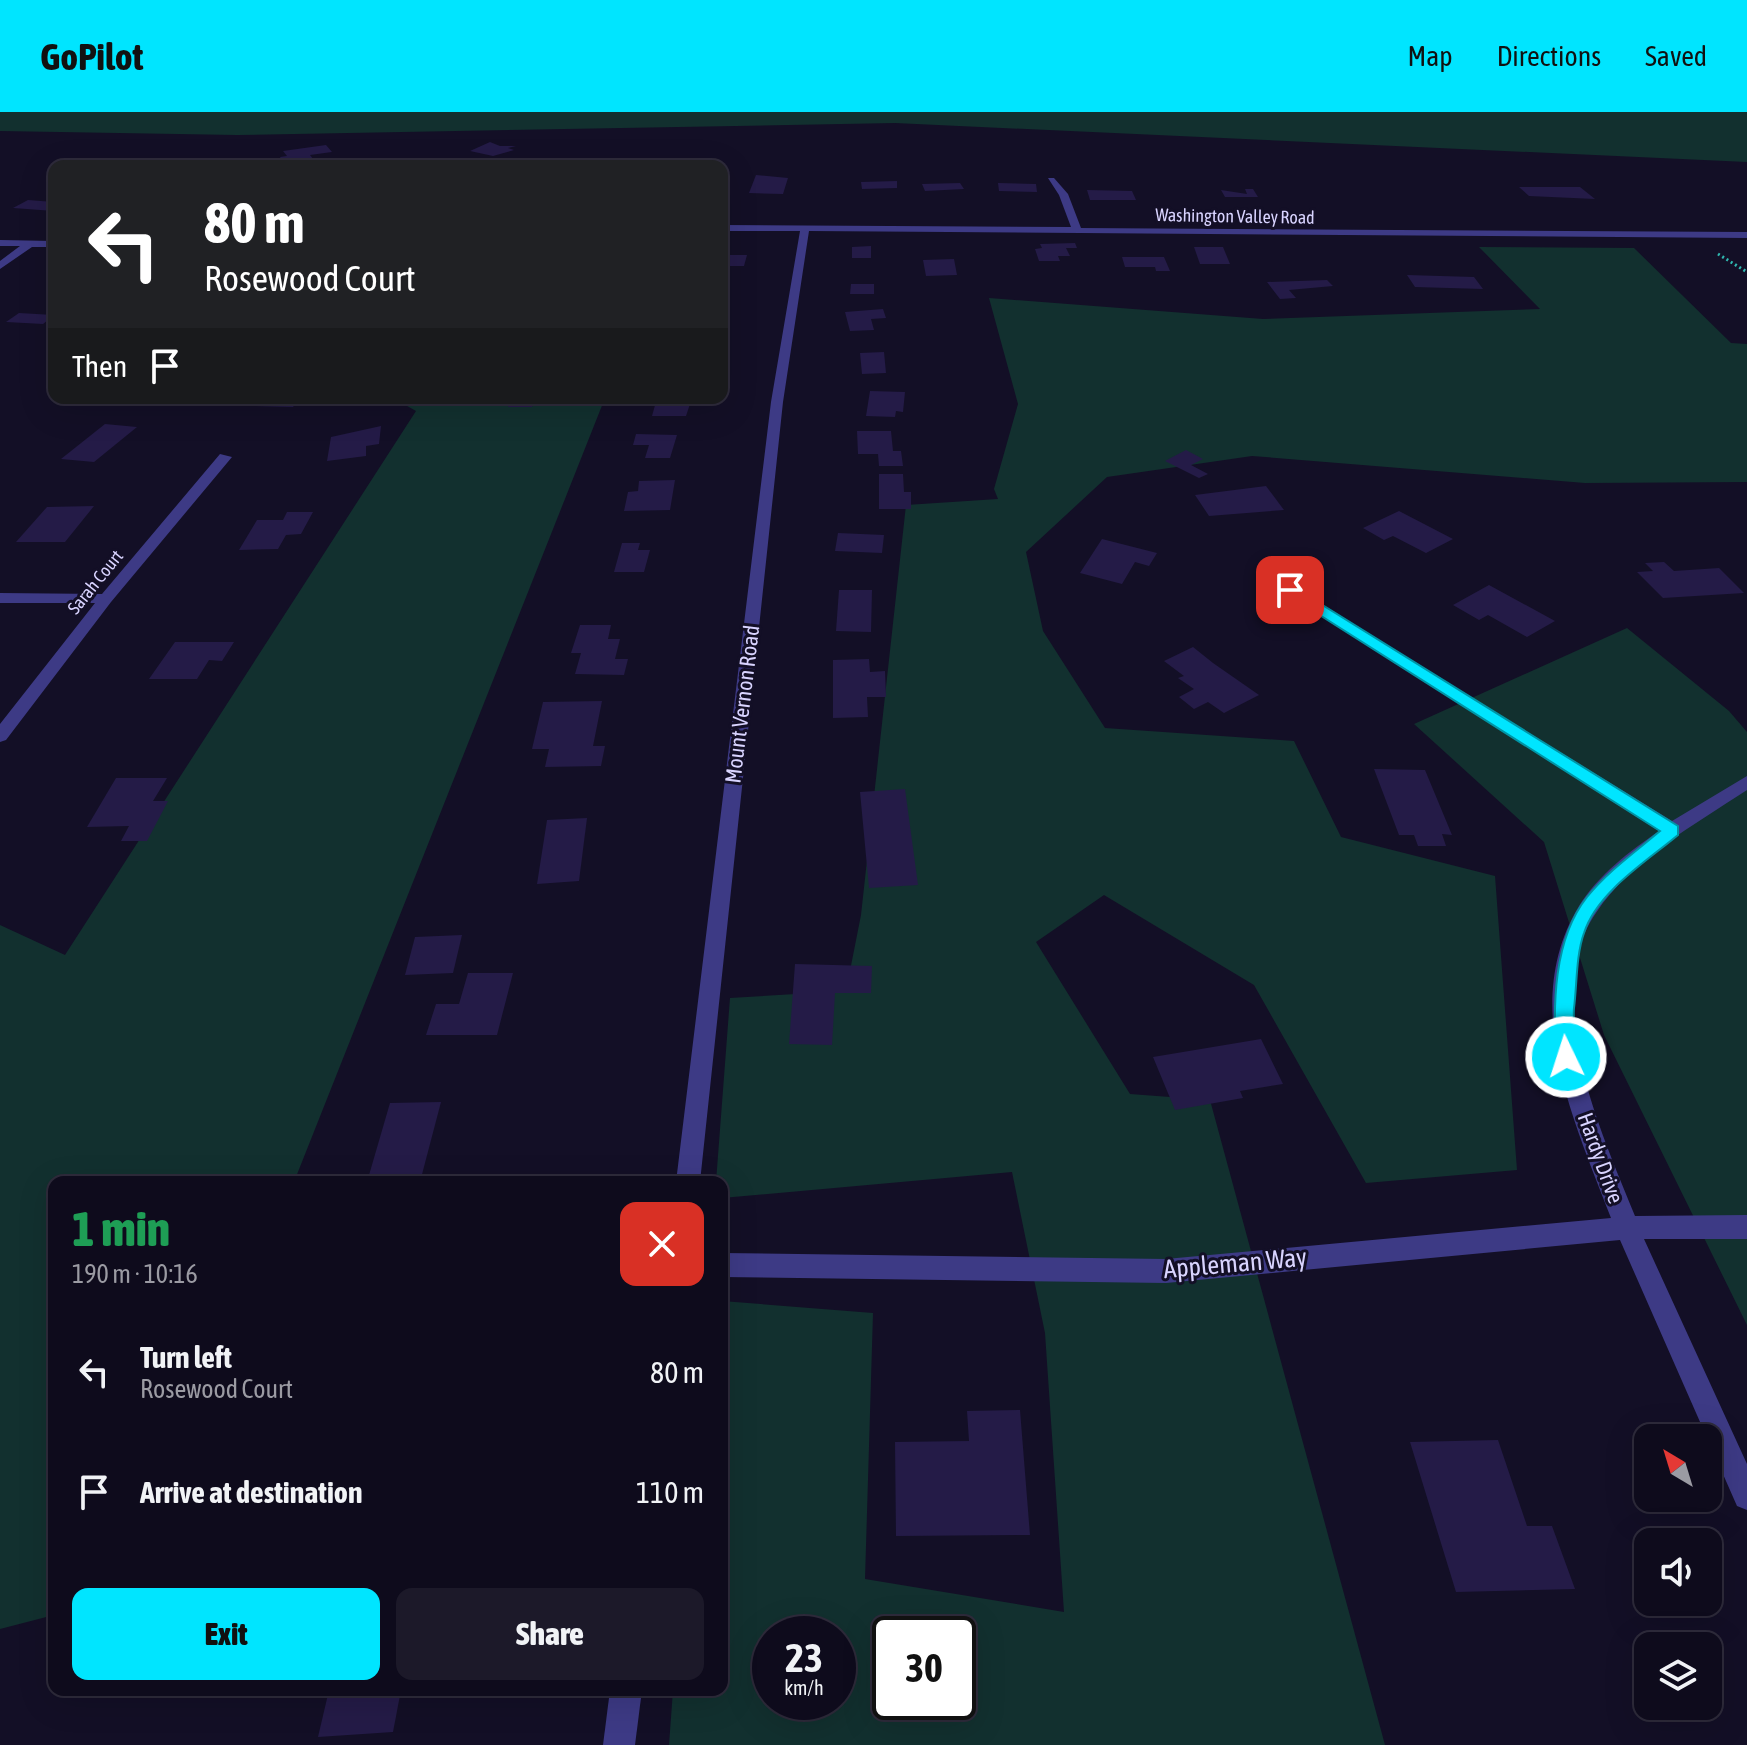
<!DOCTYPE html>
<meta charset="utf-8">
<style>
:root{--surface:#0e0b1c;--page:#1c1929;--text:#f1f3f6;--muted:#9b9ba3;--line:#2e2b3b;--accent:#00e5ff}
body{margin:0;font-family:"Asap Condensed",sans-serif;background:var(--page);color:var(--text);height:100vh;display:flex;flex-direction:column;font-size:30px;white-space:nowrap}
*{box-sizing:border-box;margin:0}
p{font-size:26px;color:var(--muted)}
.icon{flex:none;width:44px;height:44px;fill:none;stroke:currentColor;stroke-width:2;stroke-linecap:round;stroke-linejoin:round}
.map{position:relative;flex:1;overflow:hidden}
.panel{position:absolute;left:48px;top:1064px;width:680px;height:520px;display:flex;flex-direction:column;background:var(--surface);border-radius:16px;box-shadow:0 8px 32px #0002,0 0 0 2px var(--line)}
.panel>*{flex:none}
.guide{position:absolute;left:48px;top:48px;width:680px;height:244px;border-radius:16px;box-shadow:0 8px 32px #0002,0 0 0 2px var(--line);background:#202124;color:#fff;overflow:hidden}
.needle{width:52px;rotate:322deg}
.controls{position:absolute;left:1634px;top:1312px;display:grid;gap:16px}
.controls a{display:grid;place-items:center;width:88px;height:88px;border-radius:16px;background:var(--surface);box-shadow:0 8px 32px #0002,0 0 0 2px var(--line);font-size:40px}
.speed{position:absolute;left:752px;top:1504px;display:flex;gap:16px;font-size:40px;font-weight:700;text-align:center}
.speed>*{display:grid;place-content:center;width:104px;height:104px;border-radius:50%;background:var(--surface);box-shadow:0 8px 32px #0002,0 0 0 2px var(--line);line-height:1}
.speed small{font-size:20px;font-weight:400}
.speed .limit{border:4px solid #111;border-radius:12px;background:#fff;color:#111}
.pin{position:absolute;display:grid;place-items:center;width:68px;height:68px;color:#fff;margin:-34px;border-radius:16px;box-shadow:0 4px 12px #0006}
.me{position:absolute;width:88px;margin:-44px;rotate:356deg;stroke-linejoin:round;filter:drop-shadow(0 0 6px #0008)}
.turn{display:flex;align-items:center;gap:28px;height:168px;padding:0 24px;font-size:36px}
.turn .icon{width:104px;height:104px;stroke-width:2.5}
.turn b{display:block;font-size:56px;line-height:68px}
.then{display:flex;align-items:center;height:76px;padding:0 24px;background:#0003;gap:16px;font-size:30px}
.round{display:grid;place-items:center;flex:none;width:84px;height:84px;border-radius:16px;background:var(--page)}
.overview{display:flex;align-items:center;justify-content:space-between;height:136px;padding:0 24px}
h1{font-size:48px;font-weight:800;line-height:60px;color:#1e9e55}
.button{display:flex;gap:16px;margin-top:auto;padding:16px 24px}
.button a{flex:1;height:92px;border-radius:16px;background:var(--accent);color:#111;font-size:32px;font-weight:800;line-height:92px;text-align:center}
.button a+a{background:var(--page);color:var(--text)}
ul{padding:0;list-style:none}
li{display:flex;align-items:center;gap:24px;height:120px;padding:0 24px}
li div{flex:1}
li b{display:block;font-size:30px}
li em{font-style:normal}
header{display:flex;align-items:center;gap:48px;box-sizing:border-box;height:112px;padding:0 40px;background:var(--accent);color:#111}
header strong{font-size:38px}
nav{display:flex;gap:44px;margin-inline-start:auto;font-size:28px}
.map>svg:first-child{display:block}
.green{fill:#12302f;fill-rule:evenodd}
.building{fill:#241b47}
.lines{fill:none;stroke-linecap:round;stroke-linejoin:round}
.path{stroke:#2fb8b0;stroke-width:3;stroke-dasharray:2 3;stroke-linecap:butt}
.minor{fill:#3d3a85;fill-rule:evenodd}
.route{fill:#00e5ff;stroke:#0095a6;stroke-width:2}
.labels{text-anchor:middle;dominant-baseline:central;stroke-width:6;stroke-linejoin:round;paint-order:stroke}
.far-street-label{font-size:18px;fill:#d9d4ff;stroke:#130f26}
.street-label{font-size:22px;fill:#d9d4ff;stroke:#130f26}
.near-street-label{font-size:26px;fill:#d9d4ff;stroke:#130f26}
</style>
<header>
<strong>GoPilot</strong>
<nav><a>Map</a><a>Directions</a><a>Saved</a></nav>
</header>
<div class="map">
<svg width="1747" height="1633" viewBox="0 0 1747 1633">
<rect width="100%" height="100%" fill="#130f26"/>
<g class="green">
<path d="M0,0H1747V50L895,11L237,23L0,19Z"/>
<path d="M1479,135L1634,136L1731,231L1747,232V370L1585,371L1252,344L1107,365L1026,440L1043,519L1105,616L1294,629L1341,725L1495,764L1517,1058L1366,1071L1254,873L1104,783L1036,830L1130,982L1210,988L1385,1633H669L673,1578H722V1189L873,1201L865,1467L1064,1500L1045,1221L1012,1060L722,1086V1070H716L730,886L846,879L861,803L906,393L998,387L994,377L1018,292L989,186L1263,207L1540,197ZM770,1522H838V1590H770ZM890,1522H958V1590H890Z"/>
<path d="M393,286H605L294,1070H54V1503L0,1517V813L65,843L416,299Z"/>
<path d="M1627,516L1729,599L1747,620V1213L1604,923L1544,730L1414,612Z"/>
</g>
<g class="building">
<path d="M490,30L500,34H516L508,36L514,38L493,44L470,39Z"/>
<path d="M326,33L332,40L310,43L313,47L284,52L280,45L287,44L283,39Z"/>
<path d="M756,63L788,66L783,82L749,81Z"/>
<path d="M897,69V76L862,77L861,70Z"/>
<path d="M960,71L964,77L925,79L922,72Z"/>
<path d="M998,71L1036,72L1037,80L999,79Z"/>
<path d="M1519,75H1580L1595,87L1529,84Z"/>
<path d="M1245,77H1253L1258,85H1225L1221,78L1247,82Z"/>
<path d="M1087,78L1132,79L1136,88H1090Z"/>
<path d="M28,88L54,90V99L13,96Z"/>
<path d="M1075,131L1077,136H1066L1070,144H1058L1060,149H1039L1035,137L1042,136L1040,132Z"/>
<path d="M871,134V146H852V135Z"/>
<path d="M1194,135H1223L1230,152H1200Z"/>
<path d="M722,143H747L744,154H722Z"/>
<path d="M1122,145H1164L1170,159H1156L1155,155H1125Z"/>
<path d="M954,147L957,163L926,164L923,148Z"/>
<path d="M1407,163L1474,165L1483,177L1415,175Z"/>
<path d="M1327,168L1333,174L1289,178L1296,186L1280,187L1267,170Z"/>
<path d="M851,172H874V182H850Z"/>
<path d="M883,197L886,206L871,207L874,218L850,219L845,200Z"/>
<path d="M19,201L54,203L43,212L6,210Z"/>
<path d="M884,240L886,261L862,262L860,241Z"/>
<path d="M870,279L905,280L903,300L896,299L895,305L866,304Z"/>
<path d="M229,286H312L298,288L293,295L223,293Z"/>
<path d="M512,286H535L532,295H508Z"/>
<path d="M657,286H692L686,304H652Z"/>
<path d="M105,312L137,315L94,350L61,347Z"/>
<path d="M381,314L379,332L366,334V344L327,349L331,325Z"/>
<path d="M857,319H891L893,339H901L903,354H879L878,342H858Z"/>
<path d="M636,322L677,323L670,346H645L649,333H633Z"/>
<path d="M1186,338L1203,347L1191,353L1208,362L1199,366L1165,349Z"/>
<path d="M879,362H903L904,380H911V397H879Z"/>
<path d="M675,368L670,398L624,399L628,380L638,379L639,369Z"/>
<path d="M1266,374L1284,398L1209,404L1195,383Z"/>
<path d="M94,394L65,430H16L47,395Z"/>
<path d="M1399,399L1453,427L1426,441L1393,424L1384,428L1363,416Z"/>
<path d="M287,400H313L301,422L286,423L278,437L239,438L257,408H283Z"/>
<path d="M838,421L884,423L882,441L835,439Z"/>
<path d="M1102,427L1157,441L1149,454L1135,450L1122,472L1080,461Z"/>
<path d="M622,431H640L638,438H650L644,460H614Z"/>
<path d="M1664,450L1674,459L1719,456L1744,481L1663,486L1637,460L1653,459L1645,451Z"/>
<path d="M1489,473L1555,509L1527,525L1488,503L1479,508L1453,493Z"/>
<path d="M839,478H872L871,520L836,519Z"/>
<path d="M580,513H611L608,527H620L615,547H628L624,563L575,562L581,541H571Z"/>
<path d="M175,530H234L222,549L209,548L197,567H149Z"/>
<path d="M1193,535L1213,551L1259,583L1224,601L1208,590L1194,597L1179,585L1194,577L1178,566L1184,564L1164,549Z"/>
<path d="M869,547L870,560L885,559L886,585H867L868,605L833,606V548Z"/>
<path d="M602,589L593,634H605L601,654L545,655L549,637H532L543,590Z"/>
<path d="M1374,657L1425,658L1452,723L1442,722L1446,734H1418L1414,723H1399Z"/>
<path d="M116,666H167L153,689H168L147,729H121L129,714L87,715Z"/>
<path d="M905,677L918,773L869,776L860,680Z"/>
<path d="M587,706L579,769L537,772L547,708Z"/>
<path d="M462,823L453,861L405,863L415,825Z"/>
<path d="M795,852L872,854L871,881H835L832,933L789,932Z"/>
<path d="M468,861H513L497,923H426L436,892H459Z"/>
<path d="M1261,927L1283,972L1240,979L1243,986L1175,998L1153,945Z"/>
<path d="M441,990L420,1070H367L390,991Z"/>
<path d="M1020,1298L1030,1423L896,1424L895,1330L969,1329L967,1299Z"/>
<path d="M1498,1328L1527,1414H1552L1575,1477L1456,1480L1410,1330Z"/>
<path d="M329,1578H401L393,1620L318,1625Z"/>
</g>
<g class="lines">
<path class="path" d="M1718,142L1747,160"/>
<g class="minor">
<path d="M392,49L395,54H387L389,50Z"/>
<path d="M1048,66H1054L1068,82L1081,116L1747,120V126L809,119L783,290L700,1070H676L771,290L800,119H722V113L1071,115L1059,83Z"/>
<path d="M0,128L54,129V135H32L0,157V149L20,134H0Z"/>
<path d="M220,342L232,345L111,490L6,628L0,630V612L95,491H0V481L102,482Z"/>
<path d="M1290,474L1672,709L1747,664V678C1694,713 1632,747 1596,801C1538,884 1602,1022 1635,1104L1747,1103V1127H1644L1747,1352V1398L1737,1394L1620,1128L1166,1171L722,1165V1141L1166,1147L1611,1106C1574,1009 1519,893 1579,794C1598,763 1630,739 1659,719L1285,481V475Z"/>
<path d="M610,1578H642L635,1633H603Z"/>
</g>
</g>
<path class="route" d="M1285,476H1295L1678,714V723C1647,749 1597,780 1584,821C1576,843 1577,873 1574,896C1572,913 1581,936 1573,951L1566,954L1556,945C1553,894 1553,828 1587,785C1607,760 1635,740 1660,719L1285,481Z"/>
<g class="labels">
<g class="far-street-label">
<text transform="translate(1235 104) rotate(1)">Washington Valley Road</text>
<text transform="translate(95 470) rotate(-51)">Sarah Court</text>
</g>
<g class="street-label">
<text transform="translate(742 592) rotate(-83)">Mount Vernon Road</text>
<text transform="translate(1601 1046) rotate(70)">Hardy Drive</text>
</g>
<g class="near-street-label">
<text transform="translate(1235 1151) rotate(-5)">Appleman Way</text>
</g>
</g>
</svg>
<div class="controls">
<a><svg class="needle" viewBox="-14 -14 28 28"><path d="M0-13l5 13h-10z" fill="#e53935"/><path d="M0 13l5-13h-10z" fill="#9b9ba3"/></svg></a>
<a><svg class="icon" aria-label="sound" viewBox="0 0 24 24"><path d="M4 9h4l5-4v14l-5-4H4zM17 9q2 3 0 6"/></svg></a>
<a><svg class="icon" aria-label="layers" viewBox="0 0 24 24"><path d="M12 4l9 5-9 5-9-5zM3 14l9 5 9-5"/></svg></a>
</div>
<div class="speed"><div>23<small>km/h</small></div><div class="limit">30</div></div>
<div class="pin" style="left:1290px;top:478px;background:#d93025"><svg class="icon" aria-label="arrive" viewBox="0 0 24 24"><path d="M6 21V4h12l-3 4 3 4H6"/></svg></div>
<svg class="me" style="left:1566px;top:945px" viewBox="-20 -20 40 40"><circle r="17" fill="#00e5ff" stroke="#fff" stroke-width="3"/><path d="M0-11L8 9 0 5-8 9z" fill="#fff"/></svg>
<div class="guide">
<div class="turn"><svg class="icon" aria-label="left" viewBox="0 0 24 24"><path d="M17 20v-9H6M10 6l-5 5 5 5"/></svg><div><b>80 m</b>Rosewood Court</div></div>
<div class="then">Then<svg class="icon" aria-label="arrive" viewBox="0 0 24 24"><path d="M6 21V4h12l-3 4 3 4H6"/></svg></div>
</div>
<section class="panel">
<div class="overview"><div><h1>1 min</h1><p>190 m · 10:16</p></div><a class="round" style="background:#d93025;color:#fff"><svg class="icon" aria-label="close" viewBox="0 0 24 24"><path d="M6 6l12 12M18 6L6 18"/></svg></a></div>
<ul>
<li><svg class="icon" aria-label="left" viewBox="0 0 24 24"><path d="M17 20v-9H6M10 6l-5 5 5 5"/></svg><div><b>Turn left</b><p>Rosewood Court</p></div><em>80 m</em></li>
<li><svg class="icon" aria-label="arrive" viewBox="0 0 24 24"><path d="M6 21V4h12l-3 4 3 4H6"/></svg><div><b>Arrive at destination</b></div><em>110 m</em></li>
</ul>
<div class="button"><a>Exit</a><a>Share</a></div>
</section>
</div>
